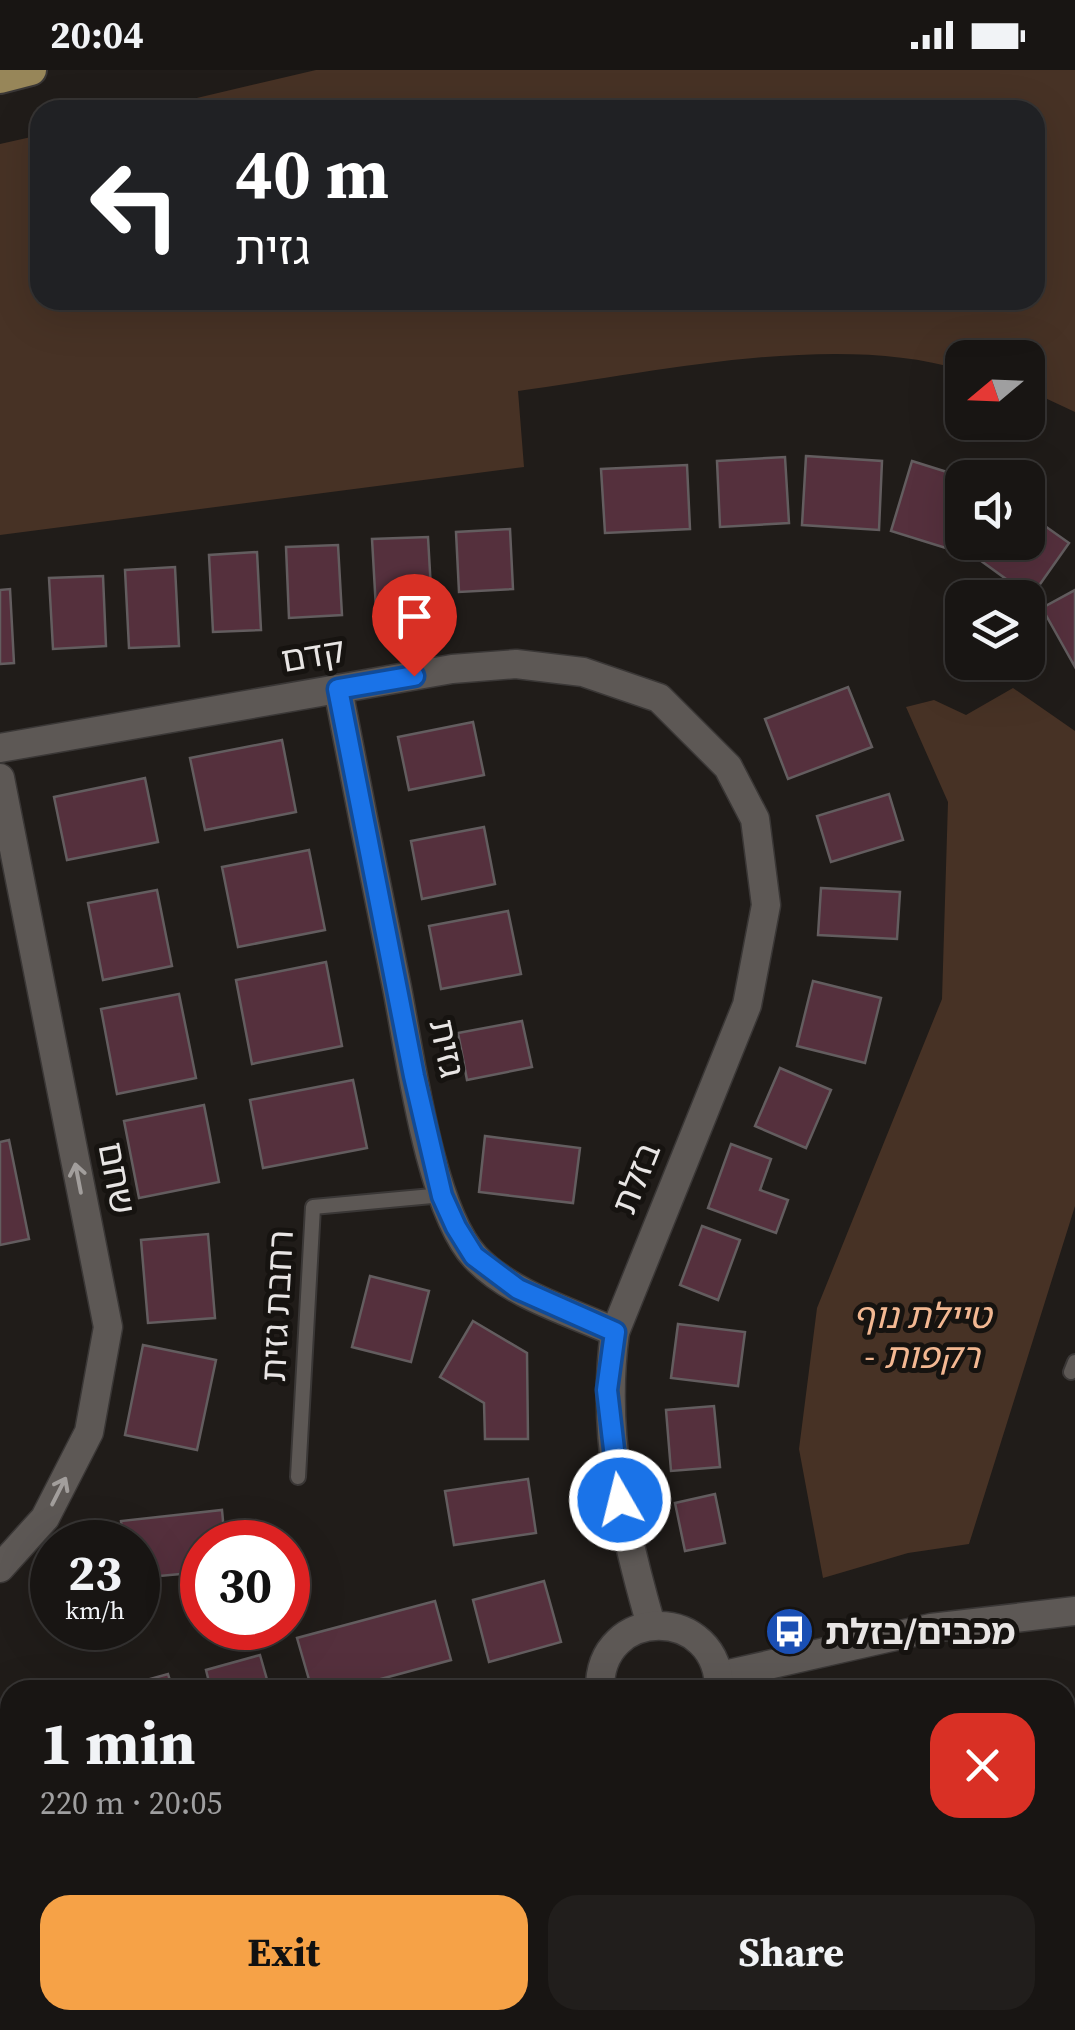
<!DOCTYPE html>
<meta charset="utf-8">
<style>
:root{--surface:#181513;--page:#211e1c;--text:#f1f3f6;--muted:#9f9fa0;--line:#363433;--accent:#f6a247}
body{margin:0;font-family:"Source Serif 4","Noto Sans Hebrew",serif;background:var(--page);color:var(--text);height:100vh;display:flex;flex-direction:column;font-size:38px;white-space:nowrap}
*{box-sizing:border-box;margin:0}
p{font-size:32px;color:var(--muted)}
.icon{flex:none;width:55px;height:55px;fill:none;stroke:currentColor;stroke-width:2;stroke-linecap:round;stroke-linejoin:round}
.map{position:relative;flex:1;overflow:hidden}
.panel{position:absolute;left:0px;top:1610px;width:1075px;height:350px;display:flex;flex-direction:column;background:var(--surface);border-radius:30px 30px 0 0;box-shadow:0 10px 40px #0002,0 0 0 2px var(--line)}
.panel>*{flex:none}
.top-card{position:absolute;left:30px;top:30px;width:1015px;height:210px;border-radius:30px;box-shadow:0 10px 40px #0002,0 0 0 2px var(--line);background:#202124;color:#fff;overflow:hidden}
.needle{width:65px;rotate:251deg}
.fabs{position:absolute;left:945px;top:270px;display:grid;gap:20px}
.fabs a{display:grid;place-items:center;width:100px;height:100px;border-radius:20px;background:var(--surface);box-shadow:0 10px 40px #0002,0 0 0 2px var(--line);font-size:50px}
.speed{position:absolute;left:30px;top:1450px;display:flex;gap:20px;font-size:50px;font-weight:700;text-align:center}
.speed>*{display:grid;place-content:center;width:130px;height:130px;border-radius:50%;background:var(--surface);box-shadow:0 10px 40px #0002,0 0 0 2px var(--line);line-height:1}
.speed small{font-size:25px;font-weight:400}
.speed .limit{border:15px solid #d22;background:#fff;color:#111}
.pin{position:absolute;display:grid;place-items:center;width:85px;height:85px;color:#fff;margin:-102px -42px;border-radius:50% 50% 50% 0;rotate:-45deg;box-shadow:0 0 10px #0007}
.pin .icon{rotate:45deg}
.me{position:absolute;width:110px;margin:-55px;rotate:352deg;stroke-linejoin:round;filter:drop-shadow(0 0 8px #0008)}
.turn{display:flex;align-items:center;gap:35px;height:210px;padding:0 40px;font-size:45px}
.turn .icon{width:130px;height:130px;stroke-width:2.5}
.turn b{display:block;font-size:70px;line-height:85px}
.round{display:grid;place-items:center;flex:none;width:105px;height:105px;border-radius:30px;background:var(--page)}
.summary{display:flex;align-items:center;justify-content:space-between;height:170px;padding:0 40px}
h1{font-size:60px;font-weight:700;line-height:75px}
.cta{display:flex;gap:20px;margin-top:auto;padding:20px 40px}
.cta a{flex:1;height:115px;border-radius:30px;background:var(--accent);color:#111;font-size:40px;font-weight:700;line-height:115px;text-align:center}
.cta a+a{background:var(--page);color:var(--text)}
.status{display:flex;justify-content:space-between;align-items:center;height:70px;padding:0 50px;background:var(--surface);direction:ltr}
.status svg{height:28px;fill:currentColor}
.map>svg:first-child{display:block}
.green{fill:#473225}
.building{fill:#55303d;stroke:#635d5f;stroke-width:2.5}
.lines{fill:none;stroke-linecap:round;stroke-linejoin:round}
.lane-casing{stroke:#3a3736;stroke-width:18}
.street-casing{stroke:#3a3736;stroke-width:31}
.primary-casing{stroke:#3a3736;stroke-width:34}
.lane{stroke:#5d5855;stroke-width:14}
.street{stroke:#5d5855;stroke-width:28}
.primary{stroke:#978659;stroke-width:30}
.oneway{stroke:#a29e9c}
.route-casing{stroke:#114b97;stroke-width:25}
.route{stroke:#1a73e8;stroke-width:18}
.labels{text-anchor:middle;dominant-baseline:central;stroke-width:10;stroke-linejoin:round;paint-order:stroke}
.street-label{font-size:35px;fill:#e8e5e4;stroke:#161310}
.park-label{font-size:35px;font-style:italic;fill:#f3b892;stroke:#161310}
.poi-label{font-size:35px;font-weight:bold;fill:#e8e5e4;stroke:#161310;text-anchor:start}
</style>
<div class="status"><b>20:04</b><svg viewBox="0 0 49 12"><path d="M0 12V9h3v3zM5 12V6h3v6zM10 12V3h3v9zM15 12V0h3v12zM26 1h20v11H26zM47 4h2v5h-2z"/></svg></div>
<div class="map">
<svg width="1075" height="1960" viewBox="0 0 1075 1960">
<rect width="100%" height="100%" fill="#201c19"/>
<g class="green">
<path d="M316,0H1075V342L1028,320V288H962V300C833,261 653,303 518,321L524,397L0,465V74L40,65V230H1035V40H146Z"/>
<path d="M1013,618L1075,661V1136L969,1474L908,1483L823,1508L799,1379L817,1238L942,929L948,732L906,637L934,630L966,645Z"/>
</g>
<g class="building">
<path d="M806,386L882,391L879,460L802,455Z"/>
<path d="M785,387L789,453L720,457L717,391Z"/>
<path d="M912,391L966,408L962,483L891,461Z"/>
<path d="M687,395L690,459L605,463L601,399Z"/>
<path d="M1028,444L1069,473L1031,527L977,488L989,472H1028Z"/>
<path d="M510,459L513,519L459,522L456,462Z"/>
<path d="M428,467L432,537L376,539L372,469Z"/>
<path d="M338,475L342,545L289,548L286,477Z"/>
<path d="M257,482L261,560L213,562L209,485Z"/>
<path d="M175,497L179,576L129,578L125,500Z"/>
<path d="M103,506L106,576L53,579L49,508Z"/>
<path d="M10,519L14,593L0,594V520Z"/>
<path d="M1075,520V597L1042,538Z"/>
<path d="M848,617L872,677L788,709L765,649Z"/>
<path d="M473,652L484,705L409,720L398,667Z"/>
<path d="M282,670L296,742L205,760L190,688Z"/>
<path d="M145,708L158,772L67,790L54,727Z"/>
<path d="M889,724L903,770L831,792L817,746Z"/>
<path d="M484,757L495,814L422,829L411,771Z"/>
<path d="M309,780L325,860L238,877L222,797Z"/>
<path d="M821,818L900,822L897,869L818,865Z"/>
<path d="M157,820L172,896L103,910L88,833Z"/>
<path d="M508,841L521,904L441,919L429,856Z"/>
<path d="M326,892L342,976L252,994L236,910Z"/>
<path d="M813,911L881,928L865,993L797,976Z"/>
<path d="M179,924L196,1008L117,1024L101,939Z"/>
<path d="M522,951L532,997L467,1010L458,963Z"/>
<path d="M780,998L831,1020L806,1078L755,1056Z"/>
<path d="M353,1010L367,1078L263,1098L250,1030Z"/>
<path d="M204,1035L219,1112L139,1128L124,1051Z"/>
<path d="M485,1066L580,1078L573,1133L479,1122Z"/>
<path d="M9,1070L29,1169L0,1175V1072Z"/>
<path d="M731,1074L771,1089L760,1120L788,1130L776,1163L708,1138Z"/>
<path d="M702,1156L740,1170L718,1230L680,1215Z"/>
<path d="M208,1164L215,1248L148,1253L141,1170Z"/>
<path d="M370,1206L429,1221L411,1292L352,1277Z"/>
<path d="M473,1251L527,1283L528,1369H485L484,1333L440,1307Z"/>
<path d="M678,1254L745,1262L738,1316L671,1308Z"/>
<path d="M143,1275L216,1290L197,1380L125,1365Z"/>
<path d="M714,1336L720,1397L671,1401L666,1340Z"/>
<path d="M528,1409L536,1463L454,1475L445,1421Z"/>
<path d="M715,1424L725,1473L685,1481L675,1433Z"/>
<path d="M222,1440L225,1472H202V1502L138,1508V1472H123L121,1451Z"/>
<path d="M544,1511L561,1572L489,1592L473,1530Z"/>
<path d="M435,1531L451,1590L340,1620H312L297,1568Z"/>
<path d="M260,1585L270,1620H211L206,1600Z"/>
<path d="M168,1604L173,1620H114V1619Z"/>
<path d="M1068,1679L1075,1710V1762L1065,1765Z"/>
<path d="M10,1846V1911L0,1914V1848Z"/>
<path d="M1075,1899V1960H1043L1040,1950H1065V1902Z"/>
<path d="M68,1950H124L127,1960H71Z"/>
<path d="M163,1950H214L215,1954L166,1960Z"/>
<path d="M251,1950H296L254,1960Z"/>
<path d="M948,1950H1006L1009,1960H951Z"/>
</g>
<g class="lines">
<defs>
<g id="lane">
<path d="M1071,1302L1075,1292"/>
<path d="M298,1407L313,1137L443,1125"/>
</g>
<g id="street">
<path d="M338,619C357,719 377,818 397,918C410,985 430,1139 475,1187C511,1225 569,1241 615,1262"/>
<path d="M0,678L452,599L516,594L583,602L659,628L728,697L755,749L766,835L747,935L615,1262C601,1363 623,1458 651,1555"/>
<path d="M0,708L108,1257L89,1362L45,1448L0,1498"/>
<path d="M720,1606L931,1558L1075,1541"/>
<path d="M600,1620C598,1534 720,1535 719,1620"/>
<path d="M0,1769L10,1766"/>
<path d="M1065,1838L1075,1835"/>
<path d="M556,1960L597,1950"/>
</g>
<path id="primary" d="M0,8L31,0"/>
</defs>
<use href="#lane" class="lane-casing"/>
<use href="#street" class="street-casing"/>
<use href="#primary" class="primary-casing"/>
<use href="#lane" class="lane"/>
<use href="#street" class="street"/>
<use href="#primary" class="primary"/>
</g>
<defs><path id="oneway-shaft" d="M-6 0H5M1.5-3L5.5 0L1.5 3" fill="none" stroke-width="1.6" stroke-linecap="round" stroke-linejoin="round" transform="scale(2.5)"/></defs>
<g class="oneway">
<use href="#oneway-shaft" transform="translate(78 1108) rotate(-101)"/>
<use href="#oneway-shaft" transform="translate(59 1421) rotate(-63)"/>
</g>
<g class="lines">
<defs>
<path id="route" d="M414,606L338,619L414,1006L442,1126L456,1157L474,1186L518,1219L615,1262L607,1320L620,1430"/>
</defs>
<use href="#route" class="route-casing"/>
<use href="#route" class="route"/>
</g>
<defs>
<symbol id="bus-disc" viewBox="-11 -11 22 22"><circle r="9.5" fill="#1a4fb4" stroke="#161310"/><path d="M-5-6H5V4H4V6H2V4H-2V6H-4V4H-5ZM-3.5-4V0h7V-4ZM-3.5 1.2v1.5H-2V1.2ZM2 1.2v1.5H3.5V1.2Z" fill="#fff"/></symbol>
</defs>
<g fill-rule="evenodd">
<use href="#bus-disc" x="762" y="1534" width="55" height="55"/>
</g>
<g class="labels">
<g class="street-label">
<text transform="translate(313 585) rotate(-10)">קדם</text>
<text transform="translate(447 978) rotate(78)">גזית</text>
<text transform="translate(117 1108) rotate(79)">שחם</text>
<text transform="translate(636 1108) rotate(-68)">בזלת</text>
<text transform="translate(277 1236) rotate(-87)">רחבת גזית</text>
</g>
<g class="park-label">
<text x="922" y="1246">טיילת נוף<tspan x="922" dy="40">- רקפות</tspan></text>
</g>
<g class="poi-label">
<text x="825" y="1562">מכבים/בזלת</text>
</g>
</g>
</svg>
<div class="fabs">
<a><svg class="needle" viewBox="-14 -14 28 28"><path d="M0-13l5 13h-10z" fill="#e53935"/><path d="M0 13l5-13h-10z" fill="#9f9fa0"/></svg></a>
<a><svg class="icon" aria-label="sound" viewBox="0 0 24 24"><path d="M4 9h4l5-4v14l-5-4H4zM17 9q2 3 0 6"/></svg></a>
<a><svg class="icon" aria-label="layers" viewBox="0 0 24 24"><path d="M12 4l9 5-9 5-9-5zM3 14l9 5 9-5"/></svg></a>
</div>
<div class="speed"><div>23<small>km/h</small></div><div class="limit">30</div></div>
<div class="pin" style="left:414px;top:606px;background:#d93025"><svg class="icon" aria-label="arrive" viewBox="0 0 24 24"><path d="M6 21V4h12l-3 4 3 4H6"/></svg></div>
<svg class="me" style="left:620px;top:1430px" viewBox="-20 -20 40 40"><circle r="17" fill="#1a73e8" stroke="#fff" stroke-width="3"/><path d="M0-11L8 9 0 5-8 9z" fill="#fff"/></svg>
<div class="top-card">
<div class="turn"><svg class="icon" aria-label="left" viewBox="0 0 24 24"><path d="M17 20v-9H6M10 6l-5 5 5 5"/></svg><div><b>40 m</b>גזית</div></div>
</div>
<section class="panel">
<div class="summary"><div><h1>1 min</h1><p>220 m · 20:05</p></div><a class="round" style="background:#d93025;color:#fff"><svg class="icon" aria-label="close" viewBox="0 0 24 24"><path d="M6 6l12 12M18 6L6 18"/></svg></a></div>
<div class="cta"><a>Exit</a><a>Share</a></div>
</section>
</div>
